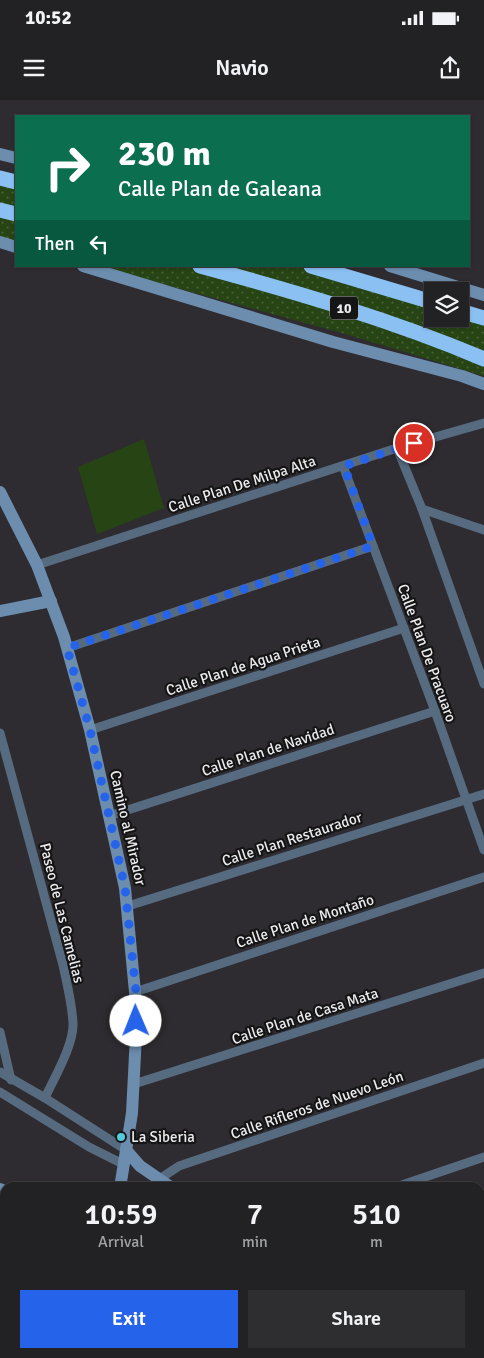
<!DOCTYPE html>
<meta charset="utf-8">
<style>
:root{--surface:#222124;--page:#2e2e31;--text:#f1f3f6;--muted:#a2a3a6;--line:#3f3e41;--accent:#2563eb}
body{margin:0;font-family:Signika,sans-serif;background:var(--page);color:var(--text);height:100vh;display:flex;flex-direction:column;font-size:19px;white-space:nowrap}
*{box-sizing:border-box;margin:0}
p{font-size:16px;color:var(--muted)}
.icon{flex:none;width:28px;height:28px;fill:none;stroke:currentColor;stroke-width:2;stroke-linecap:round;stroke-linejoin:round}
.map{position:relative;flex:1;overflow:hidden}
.details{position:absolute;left:0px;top:1082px;width:485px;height:176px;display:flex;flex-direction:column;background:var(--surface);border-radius:15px 15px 0 0;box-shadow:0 1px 4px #0004,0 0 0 1px var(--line)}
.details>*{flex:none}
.top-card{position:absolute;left:15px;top:15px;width:455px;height:152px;border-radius:0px;box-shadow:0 1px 4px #0004,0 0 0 1px var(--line);background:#0b6e4f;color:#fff;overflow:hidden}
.controls{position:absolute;left:424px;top:182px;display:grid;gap:10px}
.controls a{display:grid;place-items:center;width:45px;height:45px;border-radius:0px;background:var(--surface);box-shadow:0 1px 4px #0004,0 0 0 1px var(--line);font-size:25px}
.pin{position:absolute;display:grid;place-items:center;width:42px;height:42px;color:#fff;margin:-21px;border:2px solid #fff;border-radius:50%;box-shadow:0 1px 5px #0007}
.me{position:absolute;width:55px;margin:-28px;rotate:359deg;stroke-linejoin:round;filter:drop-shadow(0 0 4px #0008)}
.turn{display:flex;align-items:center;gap:18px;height:105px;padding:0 20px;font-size:22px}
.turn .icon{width:65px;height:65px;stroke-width:2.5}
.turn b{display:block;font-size:35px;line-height:42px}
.then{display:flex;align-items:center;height:48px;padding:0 20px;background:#0003;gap:10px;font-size:19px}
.eta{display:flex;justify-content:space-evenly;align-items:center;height:85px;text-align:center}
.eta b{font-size:30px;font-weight:600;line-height:35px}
.action{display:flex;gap:10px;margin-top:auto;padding:10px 20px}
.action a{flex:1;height:58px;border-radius:0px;background:var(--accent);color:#fff;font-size:20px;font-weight:600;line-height:58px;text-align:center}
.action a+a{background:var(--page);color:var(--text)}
.status{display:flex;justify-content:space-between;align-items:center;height:35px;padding:0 25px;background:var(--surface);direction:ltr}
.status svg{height:14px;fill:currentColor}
header{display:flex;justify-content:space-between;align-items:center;height:65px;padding:0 20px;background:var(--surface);font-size:22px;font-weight:600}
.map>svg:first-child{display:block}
.park{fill:url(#park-dots)}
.pitch{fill:#274414}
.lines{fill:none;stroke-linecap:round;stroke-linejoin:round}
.street{stroke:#566b80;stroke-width:9}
.secondary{stroke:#6c8dae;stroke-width:12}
.highway{stroke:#8bc0f3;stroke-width:15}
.route{stroke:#2563eb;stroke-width:9;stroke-dasharray:0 16.2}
.poi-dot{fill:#53cbdb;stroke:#151516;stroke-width:2}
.labels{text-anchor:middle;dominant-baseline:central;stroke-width:4.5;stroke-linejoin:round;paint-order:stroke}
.shield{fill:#151516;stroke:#acabad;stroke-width:1}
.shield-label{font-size:14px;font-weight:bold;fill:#ecebee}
.street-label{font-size:15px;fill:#ecebee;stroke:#151516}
.poi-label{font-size:15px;fill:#ecebee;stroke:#151516;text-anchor:start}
</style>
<div class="status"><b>10:52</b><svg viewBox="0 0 49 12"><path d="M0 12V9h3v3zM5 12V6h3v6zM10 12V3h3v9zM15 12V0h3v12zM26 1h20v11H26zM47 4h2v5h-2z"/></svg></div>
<header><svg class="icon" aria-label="menu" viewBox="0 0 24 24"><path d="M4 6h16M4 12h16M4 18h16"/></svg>Navio<svg class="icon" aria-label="share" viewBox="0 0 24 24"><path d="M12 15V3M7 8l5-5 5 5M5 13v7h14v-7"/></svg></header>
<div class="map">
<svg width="484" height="1258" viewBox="0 0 484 1258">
<defs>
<pattern id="park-dots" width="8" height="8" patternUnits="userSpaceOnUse" patternTransform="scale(1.25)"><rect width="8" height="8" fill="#274414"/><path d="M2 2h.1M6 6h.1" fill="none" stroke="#465f36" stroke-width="1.8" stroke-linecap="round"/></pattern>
</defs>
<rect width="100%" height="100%" fill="#2e2c30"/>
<g class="park">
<path d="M0,74L16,79V142L0,138Z"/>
<path d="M96,166H303L432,200V219H460L484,214V276L342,233Z"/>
</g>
<path class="pitch" d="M144,339L164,408L97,434L78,367Z"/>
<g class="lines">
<g class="street">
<path d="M397,348L422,409L484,584"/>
<path d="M343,366L435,611L484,750"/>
<path d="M422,409L484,430"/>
<path d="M37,465L397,348L484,323"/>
<path d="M67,548L373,446"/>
<path d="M90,630L404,528"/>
<path d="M0,633L63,865C67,884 72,903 73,923C74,945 54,978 45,998"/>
<path d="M109,716L435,611"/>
<path d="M128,806L484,694"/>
<path d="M135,892L484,777"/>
<path d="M0,932L11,980"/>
<path d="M0,972L45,998L126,1050"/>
<path d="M134,984L484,873"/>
<path d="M0,992L89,1047L123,1064"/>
<path d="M161,1078L179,1066L484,963"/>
<path d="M393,1088L484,1057"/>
<path d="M0,1183L5,1178"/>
<path d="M480,1221L484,1220"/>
<path d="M480,1245L484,1249"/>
<path d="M223,1254L229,1258"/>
<path d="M170,1258L171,1254"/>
</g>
<g class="secondary">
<path d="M0,54L16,58"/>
<path d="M0,142L16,147"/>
<path d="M83,166L333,242L462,276L484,284"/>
<path d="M390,166L484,195"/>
<path d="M0,392L37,465L64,537L90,630L125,788L135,892L136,935L132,1013L120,1088"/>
<path d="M0,511L51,501"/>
<path d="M126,1050L140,1066L172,1088"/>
<path d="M0,1089L5,1091"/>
<path d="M0,1119L5,1121"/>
<path d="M372,1254L377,1258"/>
<path d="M88,1258V1254"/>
</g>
<g class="highway">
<path d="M0,78L16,82"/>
<path d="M0,110L16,114"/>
<path d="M200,166C296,192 392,220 484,259"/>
<path d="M311,166L432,202"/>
<path d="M460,211L484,218"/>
</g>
</g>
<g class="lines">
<path class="route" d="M136,921V892L125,788L90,630L67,548L373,446L344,366L414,343"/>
</g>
<circle class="poi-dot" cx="121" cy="1037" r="5"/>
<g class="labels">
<rect class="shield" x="330" y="196.5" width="28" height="23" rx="4"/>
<g class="shield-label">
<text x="344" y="208">10</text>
</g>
<g class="street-label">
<text transform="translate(242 384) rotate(-18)">Calle Plan De Milpa Alta</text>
<text transform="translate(427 553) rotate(70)">Calle Plan De Pracuaro</text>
<text transform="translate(243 566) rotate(-18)">Calle Plan de Agua Prieta</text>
<text transform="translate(268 650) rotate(-18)">Calle Plan de Navidad</text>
<text transform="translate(128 728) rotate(77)">Camino al Mirador</text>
<text transform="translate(292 739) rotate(-18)">Calle Plan Restaurador</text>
<text transform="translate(62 813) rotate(76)">Paseo de Las Camelias</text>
<text transform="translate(305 821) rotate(-18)">Calle Plan de Montaño</text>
<text transform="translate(305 916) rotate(-18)">Calle Plan de Casa Mata</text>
<text transform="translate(317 1005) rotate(-19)">Calle Rifleros de Nuevo León</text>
</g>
<g class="poi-label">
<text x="131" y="1037">La Siberia</text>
</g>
</g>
</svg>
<div class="controls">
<a><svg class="icon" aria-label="layers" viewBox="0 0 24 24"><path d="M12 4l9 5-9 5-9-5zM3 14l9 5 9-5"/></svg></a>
</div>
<div class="pin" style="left:414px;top:343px;background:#d93025"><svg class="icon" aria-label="arrive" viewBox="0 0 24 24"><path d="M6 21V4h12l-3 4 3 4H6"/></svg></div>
<svg class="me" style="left:136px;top:921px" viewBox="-20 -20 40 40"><circle r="19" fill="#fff"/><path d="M0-13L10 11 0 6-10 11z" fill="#2563eb"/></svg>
<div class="top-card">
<div class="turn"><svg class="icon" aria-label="right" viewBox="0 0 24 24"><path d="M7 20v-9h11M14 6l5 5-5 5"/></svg><div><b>230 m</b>Calle Plan de Galeana</div></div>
<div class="then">Then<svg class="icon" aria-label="left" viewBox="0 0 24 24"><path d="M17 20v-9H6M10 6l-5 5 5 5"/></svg></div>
</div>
<section class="details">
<div class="eta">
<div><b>10:59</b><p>Arrival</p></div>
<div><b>7</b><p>min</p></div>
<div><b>510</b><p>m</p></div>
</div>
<div class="action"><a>Exit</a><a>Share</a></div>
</section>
</div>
